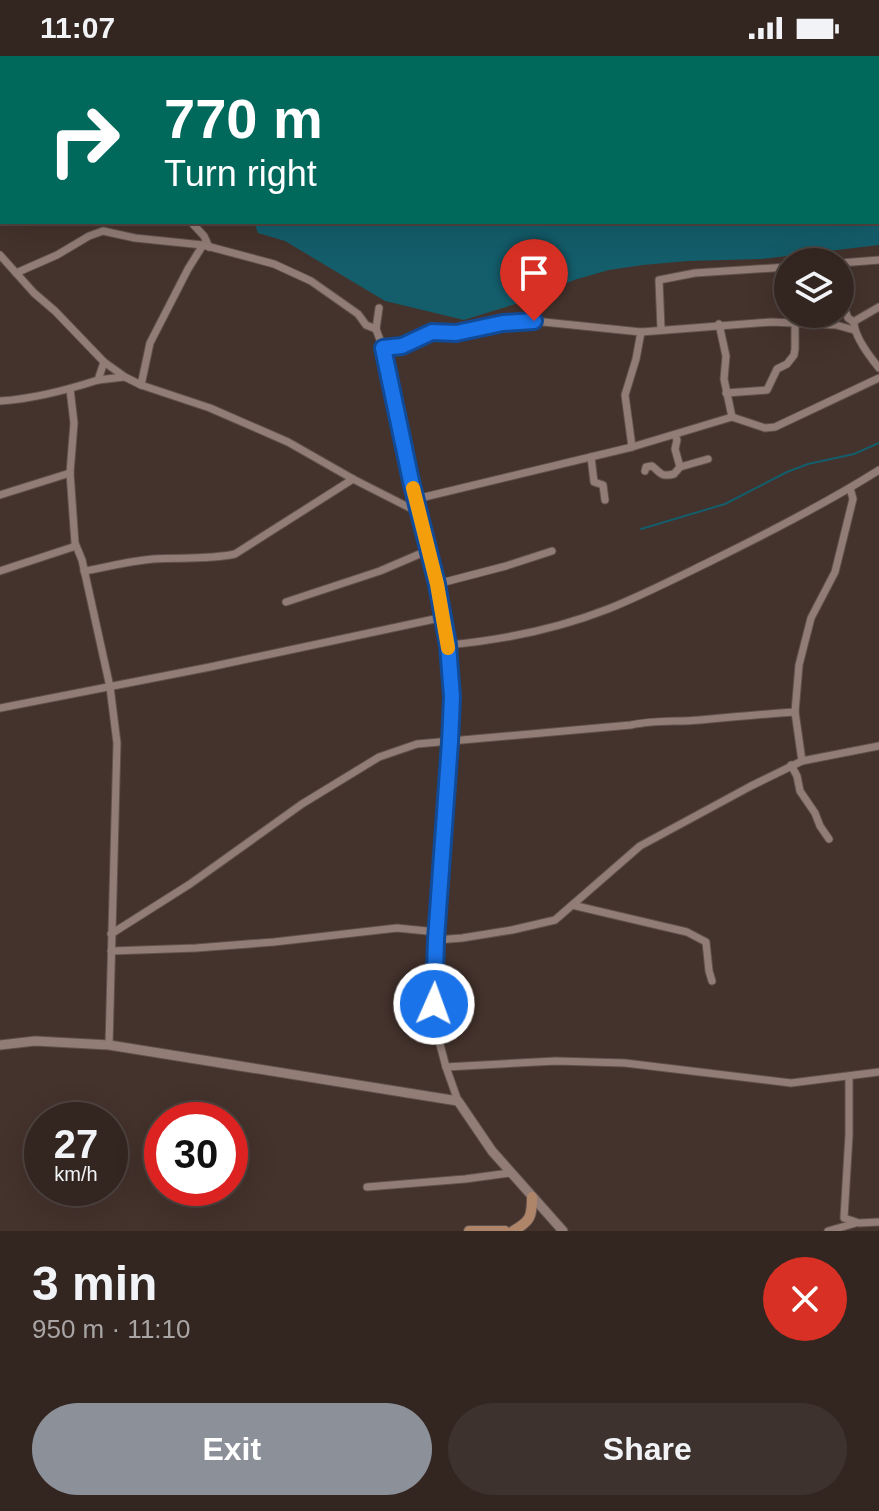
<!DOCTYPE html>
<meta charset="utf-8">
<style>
:root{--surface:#332621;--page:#3e322e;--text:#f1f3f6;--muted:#a9a5a5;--line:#4e433f;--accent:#8c9099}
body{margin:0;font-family:Helvetica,sans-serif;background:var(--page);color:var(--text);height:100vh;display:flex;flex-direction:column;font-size:30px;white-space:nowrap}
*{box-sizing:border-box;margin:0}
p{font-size:26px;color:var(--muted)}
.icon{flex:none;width:44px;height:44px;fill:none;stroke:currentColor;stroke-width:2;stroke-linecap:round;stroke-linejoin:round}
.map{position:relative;height:1175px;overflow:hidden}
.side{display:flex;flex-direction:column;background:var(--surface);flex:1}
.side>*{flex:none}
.guide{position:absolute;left:0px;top:0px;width:880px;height:168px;box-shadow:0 8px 32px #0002,0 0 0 2px var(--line);background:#00695c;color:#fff;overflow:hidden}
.fabs{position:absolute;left:774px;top:192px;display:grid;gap:16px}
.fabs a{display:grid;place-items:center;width:80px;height:80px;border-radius:50%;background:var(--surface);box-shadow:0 8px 32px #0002,0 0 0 2px var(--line);font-size:40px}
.speed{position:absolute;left:24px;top:1046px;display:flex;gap:16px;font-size:40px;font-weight:700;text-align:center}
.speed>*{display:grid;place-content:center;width:104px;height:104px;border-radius:50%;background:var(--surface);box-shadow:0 8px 32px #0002,0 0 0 2px var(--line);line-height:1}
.speed small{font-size:20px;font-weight:400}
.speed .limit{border:12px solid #d22;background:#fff;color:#111}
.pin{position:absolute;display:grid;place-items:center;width:68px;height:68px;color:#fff;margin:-82px -34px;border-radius:50% 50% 50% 0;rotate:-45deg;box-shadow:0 0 8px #0007}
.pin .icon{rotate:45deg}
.me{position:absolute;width:88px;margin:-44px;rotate:2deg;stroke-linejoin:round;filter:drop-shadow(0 0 6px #0008)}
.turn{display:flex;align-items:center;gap:28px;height:168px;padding:0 32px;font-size:36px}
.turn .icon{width:104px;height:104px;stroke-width:2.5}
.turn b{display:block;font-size:56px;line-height:68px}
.round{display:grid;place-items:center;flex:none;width:84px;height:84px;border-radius:42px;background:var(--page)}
.headline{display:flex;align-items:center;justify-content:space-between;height:136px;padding:0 32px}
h1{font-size:48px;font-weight:800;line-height:60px}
.action{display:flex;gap:16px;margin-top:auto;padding:16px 32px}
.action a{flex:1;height:92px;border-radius:48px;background:var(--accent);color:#fff;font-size:32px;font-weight:800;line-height:92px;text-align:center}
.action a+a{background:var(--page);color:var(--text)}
.status{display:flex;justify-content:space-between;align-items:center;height:56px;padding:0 40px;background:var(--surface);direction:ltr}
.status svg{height:22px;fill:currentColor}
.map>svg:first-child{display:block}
.water{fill:#145d6b}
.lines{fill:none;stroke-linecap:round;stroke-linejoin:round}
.stream{stroke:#145d6b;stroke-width:2}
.minor-casing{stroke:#60514c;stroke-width:9}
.tertiary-casing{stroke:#60514c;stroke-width:11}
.secondary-casing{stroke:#60514c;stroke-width:12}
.minor{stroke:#927d76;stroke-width:7}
.tertiary{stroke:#927d76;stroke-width:9}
.secondary{stroke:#ae8569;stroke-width:10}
.route-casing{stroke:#114b97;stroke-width:20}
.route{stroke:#1a73e8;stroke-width:14}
.slow{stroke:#f59e0b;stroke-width:14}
</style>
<div class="status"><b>11:07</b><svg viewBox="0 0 49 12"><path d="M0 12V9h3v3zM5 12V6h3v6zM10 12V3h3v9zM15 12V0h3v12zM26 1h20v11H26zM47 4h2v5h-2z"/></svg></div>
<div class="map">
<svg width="879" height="1175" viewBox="0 0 879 1175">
<rect width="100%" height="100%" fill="#44322c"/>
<path class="water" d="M21,0H879V189L762,203L688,205L643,209L609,214L574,224L553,233L551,237L464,264L385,245L285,185L258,177L254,166H878V2H25Z"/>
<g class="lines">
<path class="stream" d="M641,473L725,448L787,416L808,408L854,398L879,387"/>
<defs>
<g id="minor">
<path d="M0,103H2"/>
<path d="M191,166L204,180L209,191"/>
<path d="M0,199L34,237L55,255L104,306L125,321L141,329L210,352L288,386L353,423L420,457"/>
<path d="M840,207L879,204"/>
<path d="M16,217L57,199L89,180L103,175L135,182L203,189L274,208L311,225L358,258L366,269L376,273"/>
<path d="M840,241L848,262L854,266C854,280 870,301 879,312"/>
<path d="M379,252L376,273L383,292L416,443L437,528L448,589L452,641L450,686L436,884L434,948L438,981L446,1011L458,1045"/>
<path d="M853,266L879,251"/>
<path d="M719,268L726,300L724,323L732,361"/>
<path d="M661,273L659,224L695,217L788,211"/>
<path d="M383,292L402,290L432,276L456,277L503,267L524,264L641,276L771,266L836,269L854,274"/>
<path d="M98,324L124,321"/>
<path d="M141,329L150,287L188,213L203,189"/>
<path d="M70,333L74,367L70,417L75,487L82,504L110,631L117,687L109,989"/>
<path d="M726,337L767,334L777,313L787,308L794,299L795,293V267"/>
<path d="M0,345C33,343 67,334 98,324L104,306"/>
<path d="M675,379L677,384L675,393L680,411L708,403"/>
<path d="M632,391L625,339L636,303L641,276"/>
<path d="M591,401L594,426L603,429L605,444"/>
<path d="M645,415L646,411L652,410C662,418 661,421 674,418L680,411"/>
<path d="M0,439L70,417"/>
<path d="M416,443L632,391L732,361L765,372L775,371L879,322"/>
<path d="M0,515L76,490"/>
<path d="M84,515C107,511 130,505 153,503C180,501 207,504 235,498L353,423"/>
<path d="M437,528L506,510L552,495"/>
<path d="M286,546L380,515L429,494"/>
<path d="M448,589C502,584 557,573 608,553C643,539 678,521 713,504C770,476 825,448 879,414"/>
<path d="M0,652L210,611L444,561"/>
<path d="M802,705L795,656L799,609L811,562L835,516L853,443L850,432"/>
<path d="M791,709L797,720L800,735L815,757L820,770L829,783"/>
<path d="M572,849L687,876L706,886L709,915L712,925"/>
<path d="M111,878L190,828L302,748L379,701L417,688L631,669C654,664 677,666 700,664C732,661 764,658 795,656"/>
<path d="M436,884L462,882L512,874L555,864L640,790L751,730L802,705L879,690"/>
<path d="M111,895L196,892L274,886L397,872L437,876"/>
<path d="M446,1011L556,1005L625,1007L791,1027L879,1016"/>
<path d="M849,1020V1079L844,1162L859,1167L879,1166"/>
<path d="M367,1131L465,1123L510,1117"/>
<path d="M828,1175L856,1167"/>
</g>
<path id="tertiary" d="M0,989L35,985L109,989L458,1045L492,1095L563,1175"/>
<g id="secondary">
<path d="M469,1175H505"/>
<path d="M513,1175C531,1165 532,1160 532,1141"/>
</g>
</defs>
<use href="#minor" class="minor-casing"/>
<use href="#tertiary" class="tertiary-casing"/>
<use href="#secondary" class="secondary-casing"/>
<use href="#minor" class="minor"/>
<use href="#tertiary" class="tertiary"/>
<use href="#secondary" class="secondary"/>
</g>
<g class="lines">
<defs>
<path id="route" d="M434,948L436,884L450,686L452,641L448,589L437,528L411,425L383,292L402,290L432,276L456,277L503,267L534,265"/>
</defs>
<use href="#route" class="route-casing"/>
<use href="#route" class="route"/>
<path class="slow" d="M413,432L437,528L448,592"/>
</g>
</svg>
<div class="fabs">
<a><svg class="icon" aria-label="layers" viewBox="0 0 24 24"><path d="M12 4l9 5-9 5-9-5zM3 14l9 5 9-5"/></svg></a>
</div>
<div class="speed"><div>27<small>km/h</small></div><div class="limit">30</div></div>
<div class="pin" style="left:534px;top:265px;background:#d93025"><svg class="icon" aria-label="arrive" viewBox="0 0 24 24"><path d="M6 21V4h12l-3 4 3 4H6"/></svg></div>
<svg class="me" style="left:434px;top:948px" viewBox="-20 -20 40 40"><circle r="17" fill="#1a73e8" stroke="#fff" stroke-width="3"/><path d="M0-11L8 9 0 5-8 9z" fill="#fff"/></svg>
<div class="guide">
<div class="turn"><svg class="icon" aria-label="right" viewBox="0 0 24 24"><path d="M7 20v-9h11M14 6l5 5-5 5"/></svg><div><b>770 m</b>Turn right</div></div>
</div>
</div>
<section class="side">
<div class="headline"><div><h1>3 min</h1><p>950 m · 11:10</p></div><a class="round" style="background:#d93025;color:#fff"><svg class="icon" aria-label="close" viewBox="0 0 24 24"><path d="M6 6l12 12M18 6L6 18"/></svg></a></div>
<div class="action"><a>Exit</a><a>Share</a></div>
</section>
